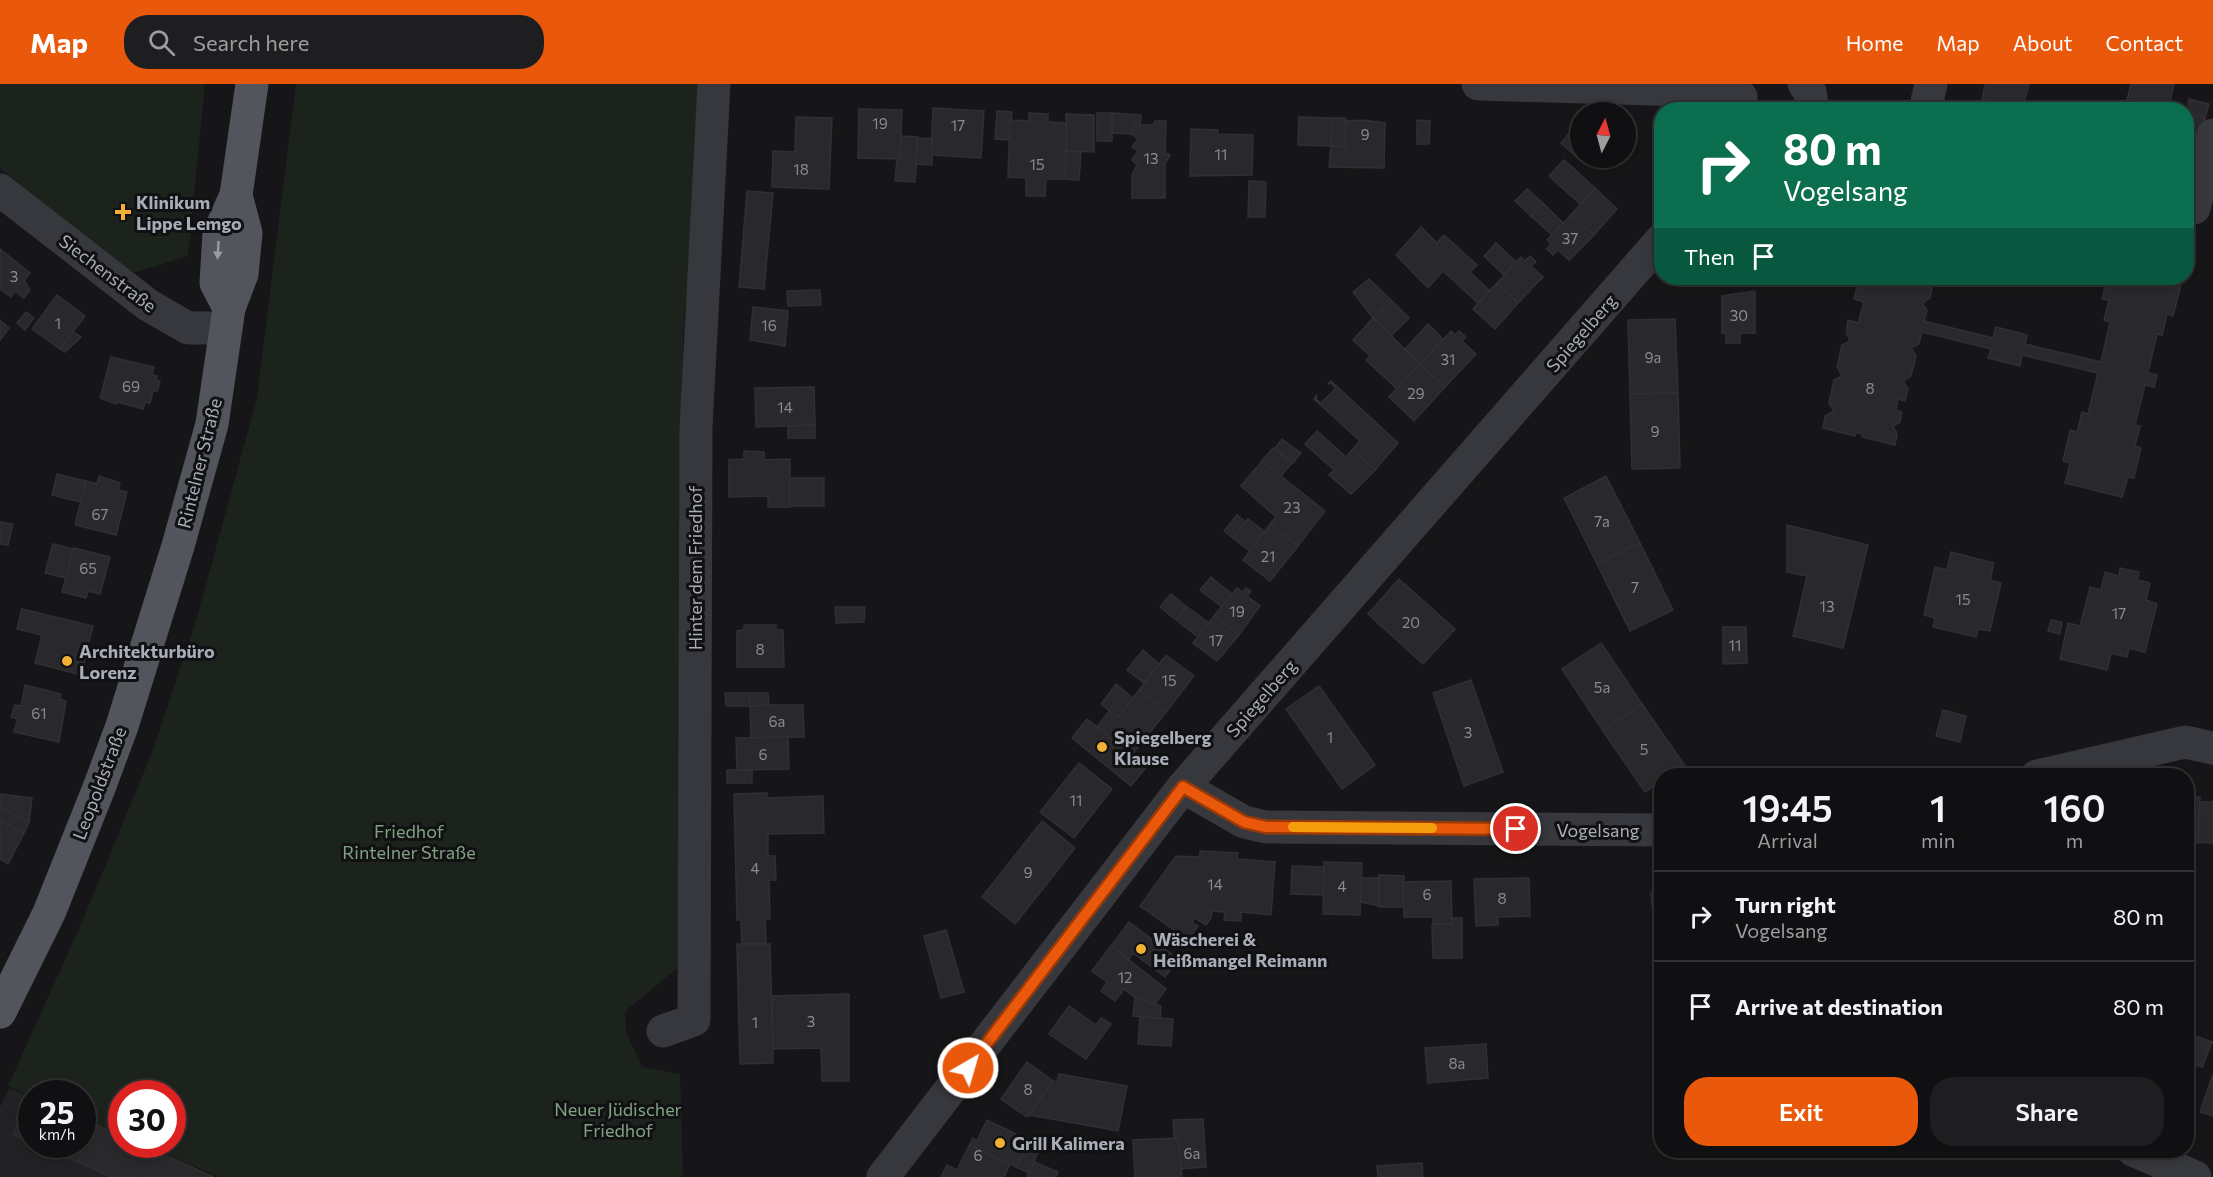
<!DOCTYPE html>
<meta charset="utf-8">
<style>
:root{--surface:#101012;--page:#1e1e20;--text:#f1f3f6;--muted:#9c9d9f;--line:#303032;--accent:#ea580c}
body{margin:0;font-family:Commissioner,sans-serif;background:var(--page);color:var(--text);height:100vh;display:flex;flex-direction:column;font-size:22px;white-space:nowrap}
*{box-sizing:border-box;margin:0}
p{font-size:20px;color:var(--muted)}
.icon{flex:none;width:33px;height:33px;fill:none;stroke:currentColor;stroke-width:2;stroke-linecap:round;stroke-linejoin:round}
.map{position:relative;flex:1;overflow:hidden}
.side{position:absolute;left:1654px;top:684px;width:540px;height:390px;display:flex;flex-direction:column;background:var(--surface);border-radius:24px;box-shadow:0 3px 9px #0003,0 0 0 2px var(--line)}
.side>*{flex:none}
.top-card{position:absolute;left:1654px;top:18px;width:540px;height:183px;border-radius:24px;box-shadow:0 3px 9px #0003,0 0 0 2px var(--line);background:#0b6e4f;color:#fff;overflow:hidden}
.needle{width:39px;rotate:6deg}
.buttons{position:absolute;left:1570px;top:18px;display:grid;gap:12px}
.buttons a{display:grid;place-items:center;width:66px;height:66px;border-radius:50%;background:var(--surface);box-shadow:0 3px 9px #0003,0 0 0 2px var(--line);font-size:30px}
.speed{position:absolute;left:18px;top:996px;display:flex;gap:12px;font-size:30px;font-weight:700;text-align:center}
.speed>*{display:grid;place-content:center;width:78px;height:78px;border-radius:50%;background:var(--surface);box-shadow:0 3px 9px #0003,0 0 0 2px var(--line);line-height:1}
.speed small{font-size:15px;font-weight:400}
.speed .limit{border:9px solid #d22;background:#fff;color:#111}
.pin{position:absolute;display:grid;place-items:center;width:51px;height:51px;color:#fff;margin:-26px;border:3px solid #fff;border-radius:50%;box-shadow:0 2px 6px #0007}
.me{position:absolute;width:66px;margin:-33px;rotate:38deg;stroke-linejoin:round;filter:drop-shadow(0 0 4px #0008)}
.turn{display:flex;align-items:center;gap:21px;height:126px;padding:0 30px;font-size:27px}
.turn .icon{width:78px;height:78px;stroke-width:2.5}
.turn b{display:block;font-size:42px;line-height:51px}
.then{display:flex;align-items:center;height:57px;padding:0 30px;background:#0003;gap:12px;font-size:22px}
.eta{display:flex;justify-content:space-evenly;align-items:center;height:102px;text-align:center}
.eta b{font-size:36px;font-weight:600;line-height:42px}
.button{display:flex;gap:12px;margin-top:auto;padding:12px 30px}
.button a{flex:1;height:69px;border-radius:24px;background:var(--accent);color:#fff;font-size:24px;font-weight:600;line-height:69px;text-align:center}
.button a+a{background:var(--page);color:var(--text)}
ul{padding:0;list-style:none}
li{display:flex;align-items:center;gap:18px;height:90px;padding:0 30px;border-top:2px solid var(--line)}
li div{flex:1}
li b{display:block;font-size:22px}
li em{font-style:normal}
header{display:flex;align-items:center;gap:36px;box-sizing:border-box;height:84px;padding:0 30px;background:var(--accent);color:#fff}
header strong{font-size:28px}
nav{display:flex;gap:33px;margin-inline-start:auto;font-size:21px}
.search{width:420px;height:54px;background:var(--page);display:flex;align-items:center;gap:15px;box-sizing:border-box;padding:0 21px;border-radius:24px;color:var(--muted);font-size:22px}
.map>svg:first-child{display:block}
.built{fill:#222225}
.green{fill:#1c231d}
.building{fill:#29292c;stroke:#303034;stroke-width:1.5}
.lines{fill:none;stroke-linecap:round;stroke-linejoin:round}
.minor{stroke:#37383d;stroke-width:33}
.major{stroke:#53555c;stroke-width:33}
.oneway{fill:#979ba6}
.route-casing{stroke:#983908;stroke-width:15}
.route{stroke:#ea580c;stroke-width:10}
.slow{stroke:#f59e0b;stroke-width:10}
.poi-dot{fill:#f2b134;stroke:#111113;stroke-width:2}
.labels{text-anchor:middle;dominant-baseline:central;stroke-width:6;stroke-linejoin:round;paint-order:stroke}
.number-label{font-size:15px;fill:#888b94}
.poi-label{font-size:18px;font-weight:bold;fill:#a8adb8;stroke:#111113;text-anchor:start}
.street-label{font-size:18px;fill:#a8adb8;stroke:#111113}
.park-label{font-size:18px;fill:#7fa381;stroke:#111113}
</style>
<header>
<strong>Map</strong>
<div class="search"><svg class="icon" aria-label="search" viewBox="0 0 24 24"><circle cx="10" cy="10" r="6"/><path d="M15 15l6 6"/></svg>Search here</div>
<nav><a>Home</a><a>Map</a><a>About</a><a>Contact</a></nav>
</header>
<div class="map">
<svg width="2213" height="1093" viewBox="0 0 2213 1093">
<rect width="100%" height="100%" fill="#161618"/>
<path class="built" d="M9,1004L31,1013L32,1060L140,1061L215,1093H0V1023Z"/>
<g class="green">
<path d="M0,0H205L188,172L130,190L0,84Z"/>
<path d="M296,0H704L683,250L680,882L625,927L626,947L642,983L680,990L683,1093H220L144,1061L172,1060V1010H122L121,1051L83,1034L82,1010H32L31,1012L8,1002L82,838L153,666L196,537L257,314Z"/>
</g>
<g class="building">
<path d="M1985,0H2029L2022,25L1982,16Z"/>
<path d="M2131,0H2174L2168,26L2127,16Z"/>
<path d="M2189,15L2209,20L2205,34L2187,30Z"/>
<path d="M2127,16L2167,26H2125Z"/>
<path d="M933,24L984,27L981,74L931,71Z"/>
<path d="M859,25L902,26L900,75L858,74Z"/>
<path d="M997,27L1012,28L1009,56L995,55Z"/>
<path d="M1029,29L1048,30V38L1067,39L1065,95H1046L1045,112H1026V94L1008,93L1010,36L1029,37Z"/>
<rect x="1097" y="29" width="15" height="28"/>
<path d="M1112,29L1141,31L1140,41H1133V50L1112,49Z"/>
<path d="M1066,30L1094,31V68L1066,67Z"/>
<path d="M2187,30L2205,34L2202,49L2187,46Z"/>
<path d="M796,33L832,34L829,105L772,103L773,67L795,68Z"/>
<path d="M1299,33L1332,34L1331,62L1298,61Z"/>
<path d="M1332,34H1346L1345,63L1331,62Z"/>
<path d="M1363,36L1385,39L1384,84L1329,83L1331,62L1345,63L1346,37Z"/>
<path d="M1417,36L1430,37L1429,60H1417Z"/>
<path d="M1155,37H1166L1165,69L1170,71L1165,80V114H1132V91L1137,81L1132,76L1138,67L1132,63L1138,55L1132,50L1133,41H1153Z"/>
<path d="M1580,37L1581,74H1588L1583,79L1561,59Z"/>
<path d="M1191,45L1218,46V50L1253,51L1252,91L1190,92Z"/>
<path d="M901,52L918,53L915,98L895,97L897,75H900Z"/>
<path d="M918,54L932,55V81L916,80Z"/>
<path d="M1066,67L1081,68L1079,96L1065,95Z"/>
<path d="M1564,76L1595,104L1580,120L1549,92Z"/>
<path d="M1249,97L1266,98L1265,133H1248Z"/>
<path d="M1595,104L1617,125L1594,151L1571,131Z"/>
<path d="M1527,105L1543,119L1531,132L1515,117Z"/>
<path d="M747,107L773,109L764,205L739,203Z"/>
<path d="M1543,119L1563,139L1552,151L1531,132Z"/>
<path d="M1571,131L1594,151L1569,176L1558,166L1553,171L1547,165L1551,160L1547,156Z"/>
<path d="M1421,143L1437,159L1444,151L1477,181L1470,188L1490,207L1478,219L1443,187L1428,204L1396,171Z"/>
<path d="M1496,159L1516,178L1504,191L1484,172Z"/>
<path d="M0,165L30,189L24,196L30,206L24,214L15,207L11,213L0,205Z"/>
<path d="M1530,172L1536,178L1531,182L1543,193L1518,219L1497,199L1521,173L1525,177Z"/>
<path d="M1862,194H1934L1930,214L1922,219L1927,226L1924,237L1993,254L1996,243L2027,251L2025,260L2101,278L2110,238L2104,236L2109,216L2102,215L2107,194H2175L2174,200L2181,201L2173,232L2167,230L2162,251L2157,250L2148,289L2157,291L2154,303L2145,301L2135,341L2140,342L2135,362L2141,364L2134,394L2128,393L2122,413L2065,399L2070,379L2063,377L2070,346L2077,348L2082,328L2088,330L2098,289L2022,271L2020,282L1988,274L1991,265L1922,248L1919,260L1911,264L1916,272L1911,292L1903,297L1908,305L1905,317L1898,315L1896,326L1902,328L1900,338L1893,342L1897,350L1895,361L1862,353V350L1856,348L1855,352L1823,344L1825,332L1834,327L1829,319L1834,296L1842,292L1837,283L1842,261L1850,257L1846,248L1848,236L1858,239L1864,218L1854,215L1857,203L1865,198Z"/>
<path d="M1369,195L1392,217L1373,234L1353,208Z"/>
<path d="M1497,199L1518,219L1495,245L1473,225Z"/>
<path d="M820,206L821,221L788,222L787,207Z"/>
<path d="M1755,207V249H1740V259H1726V249H1722V212Z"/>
<path d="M57,211L85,232L60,265L32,245Z"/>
<path d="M1392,217L1409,234L1391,252L1373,234Z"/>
<path d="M753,223L788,227L785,262L750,256Z"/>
<path d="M26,228L34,234L25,246L17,239Z"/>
<path d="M1373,234L1420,280L1397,305L1366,276L1370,272L1353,256Z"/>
<path d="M1675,235L1678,309L1630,310L1628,236Z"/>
<path d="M0,236L9,244L0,256Z"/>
<path d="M1428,240L1443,255L1420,280L1405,265Z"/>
<path d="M1451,247L1455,251L1459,247L1466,253L1462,257L1476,270L1445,303L1420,280Z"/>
<path d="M73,248L81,253L65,268L60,265Z"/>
<path d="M111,273L154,283L152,291L157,292L156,296L160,297L157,307H153L150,319L145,318L143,325L118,318L116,320L100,314Z"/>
<path d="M1420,280L1445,303L1414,337L1389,313Z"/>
<path d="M1331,297L1398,359L1375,386L1352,366L1360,357L1314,315L1317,311L1316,315L1321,319L1336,304L1331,299L1328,300Z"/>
<path d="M814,303L815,341L756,343L755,304Z"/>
<path d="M1678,309L1680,384L1632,385L1630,310Z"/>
<path d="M815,341V354H788V342Z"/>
<path d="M1317,347L1346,373L1352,366L1375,386L1351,410L1329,391L1334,386L1305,360Z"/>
<path d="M1282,355L1301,369L1293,379L1275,364Z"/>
<path d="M1273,364L1292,379L1281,392L1262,377Z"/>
<path d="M744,367L764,368V376L790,375V423H768V412L729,413V376L744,375Z"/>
<path d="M1262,377L1325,427L1298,462L1270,440L1276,433L1241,402Z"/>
<path d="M57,390L86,397L81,418L52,411Z"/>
<path d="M99,392L120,399L118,406L127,408L116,451L75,441L86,397L97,400Z"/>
<path d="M1606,392L1640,459L1597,480L1564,414Z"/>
<rect x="790" y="394" width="34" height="28"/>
<path d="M1237,431L1246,438L1233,454L1224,447Z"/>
<path d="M1248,435L1265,448L1250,467L1233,454Z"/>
<path d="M0,438L13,440L8,461L0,460Z"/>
<path d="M1270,440L1298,462L1270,497L1243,476Z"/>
<path d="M1787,441L1868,461L1843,564L1793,552L1807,492L1787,488Z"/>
<path d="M1640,459L1673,526L1630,547L1597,480Z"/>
<path d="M53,460L73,465L66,494L45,489Z"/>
<path d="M74,464L110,473L100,510L88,507L86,514L62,508Z"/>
<path d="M1951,468L1994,479L1990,496L2001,499L1990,547L1978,545L1976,553L1933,543L1935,534L1924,531L1935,483L1947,486Z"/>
<path d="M2120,484L2139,488L2137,496L2150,499L2146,516L2157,520L2145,568L2129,564L2127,573L2111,569L2107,586L2060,575L2068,539L2080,542L2090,503L2101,506L2105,488L2119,492Z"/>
<path d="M1211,493L1232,510L1222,523L1200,506Z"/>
<path d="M1399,495L1455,545L1423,580L1368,530Z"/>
<path d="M1237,504L1243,508L1246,504L1251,507L1247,512L1260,522L1239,551L1215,531Z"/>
<path d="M1171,510L1187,523L1176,536L1160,523Z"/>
<path d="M835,523H865L864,538L836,539Z"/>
<path d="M1187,523L1209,539L1198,553L1176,536Z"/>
<path d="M22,525L93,542L81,591L35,579L42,551L17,545Z"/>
<path d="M1215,531L1239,551L1217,577L1193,559Z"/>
<path d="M2051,536L2062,538L2060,550L2048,547Z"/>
<path d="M744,541H776V546H783L784,583H737V547L744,546Z"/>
<path d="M1723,543H1746L1747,579L1723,580Z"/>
<path d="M1601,559L1642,620L1603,647L1562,585Z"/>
<path d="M1143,566L1159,580L1144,599L1127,586Z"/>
<path d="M1166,571L1194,592L1166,628L1139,606Z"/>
<path d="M1471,596L1503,688L1464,702L1433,609Z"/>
<path d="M1116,600L1133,614L1118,633L1101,620Z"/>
<path d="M25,601L61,610L60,615L66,617L59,658L14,648L18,635L11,633L15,621L21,622Z"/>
<path d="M1319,602L1375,681L1342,705L1286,625Z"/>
<path d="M1139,606L1166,628L1132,671L1097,643L1109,627L1118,633Z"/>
<path d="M725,609H750V622H726Z"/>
<path d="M750,609H768L769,621L750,622Z"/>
<path d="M1642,620L1685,682L1671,692H1662V697L1645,708L1603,647Z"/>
<path d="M769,621H803L804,653L751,654L750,622Z"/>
<path d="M1943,626L1966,632L1960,658L1936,652Z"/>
<path d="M1087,635L1147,682L1131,702L1072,654Z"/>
<path d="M788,653L789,685L737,686L736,654Z"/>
<path d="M1079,679L1112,705L1074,754L1040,728Z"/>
<rect x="727" y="686" width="25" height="13"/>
<path d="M767,709V714L823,712L824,749L768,750V772H775L776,796H769L770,835H765L766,860H742L741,836H737L734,710Z"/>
<path d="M0,710L32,714L29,738L0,723Z"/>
<path d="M2187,712L2200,713L2198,759L2187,758Z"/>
<path d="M2200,718H2213V759L2198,758Z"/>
<path d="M0,723L29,738L24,749L0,737Z"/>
<path d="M0,737L24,749L8,780L0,775Z"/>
<path d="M1042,737L1075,764L1015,840L982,813Z"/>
<path d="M1200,767L1238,769L1237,775L1275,778L1271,831L1241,828V837L1224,836L1225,828L1212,827L1211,834L1206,841L1195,834L1192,838L1198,842L1188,856L1140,822L1176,772L1200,773Z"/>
<path d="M1324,778L1362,779L1360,831L1323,830Z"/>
<path d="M1292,782L1324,783L1323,811L1291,810Z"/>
<path d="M1379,791L1404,792L1403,823H1379Z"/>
<path d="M1361,794H1379V822L1361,818Z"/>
<path d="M1529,794L1530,832L1498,833V841L1476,842L1474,795Z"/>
<path d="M1451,797L1452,840H1433V833H1404L1403,798Z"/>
<path d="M1662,799V871L1657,876L1651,809Z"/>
<path d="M1452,834H1462V874H1433L1432,840H1452Z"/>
<path d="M1129,838L1178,875L1165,893L1133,869L1129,875L1111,862Z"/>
<path d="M946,846L964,908L941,914L924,852Z"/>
<path d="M737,860H770L773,979L740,980Z"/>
<path d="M1111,862L1166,905L1154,921L1143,914L1141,918L1124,905L1115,917L1101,907L1107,898L1092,887Z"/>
<path d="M849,910V997H822L821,964L773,965L772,912Z"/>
<path d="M1135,914L1161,922L1160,934L1133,932Z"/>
<path d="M1069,922L1096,941L1101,934L1111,940L1086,975L1049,950Z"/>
<path d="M1140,933L1173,935L1171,962L1138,960Z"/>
<path d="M2187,949L2212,958L2202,983L2190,979L2187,988Z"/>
<path d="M1486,960L1488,994L1428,999L1425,964Z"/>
<path d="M1027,978L1053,997L1027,1033L1001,1015Z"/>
<path d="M1059,990L1127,1002L1118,1047L1029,1031L1053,997L1057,998Z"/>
<path d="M2213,990V1032L2200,1028Z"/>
<path d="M29,1012L32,1013V1058L13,1050Z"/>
<path d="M82,1035L122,1052V1060H140L214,1093H141L135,1090L134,1093H112L38,1060H82Z"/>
<path d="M1203,1035L1206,1083L1180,1085L1178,1054H1174L1173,1036Z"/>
<path d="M987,1036L1024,1054L1022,1058L1027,1060L1016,1083L974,1063Z"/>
<path d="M973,1054L977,1057L974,1063L1010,1080L1004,1093H941L947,1081L957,1086Z"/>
<path d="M1178,1054L1182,1093H1135L1133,1056Z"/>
<path d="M1027,1060L1039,1066L1029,1089L1016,1083Z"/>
<path d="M1034,1078L1058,1088L1056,1093H1027Z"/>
<path d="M1422,1079L1423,1093H1378L1377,1082Z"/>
</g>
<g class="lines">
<g class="minor">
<path d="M1478,0L1720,7L1741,13"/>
<path d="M1804,0L1810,8L1813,26"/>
<path d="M1925,26L1931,0"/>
<path d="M0,106L148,221L188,244H226"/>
<path d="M2194,124L2213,51"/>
<path d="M2037,692L2185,658L2213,664"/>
<path d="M1183,703L1244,738L1266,743L1662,746"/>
<path d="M663,947L694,936L696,344L714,0"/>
<path d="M2133,1066L2195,1093"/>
<path d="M883,1093L1183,703L1662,155"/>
</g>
<g class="major">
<path d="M229,224L216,199L219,149L236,111L252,0"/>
<path d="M0,928L49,829L99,704L122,642L178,462L212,340L229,224L242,190L246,149L236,111"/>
</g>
</g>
<defs><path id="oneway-solid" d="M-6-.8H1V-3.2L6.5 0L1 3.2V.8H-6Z" transform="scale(1.5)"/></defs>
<use class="oneway" href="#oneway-solid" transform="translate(218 166) rotate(94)"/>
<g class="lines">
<defs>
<path id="route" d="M968,984L1183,703L1244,738L1266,743L1516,745"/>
</defs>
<use href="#route" class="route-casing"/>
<use href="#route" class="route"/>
<path class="slow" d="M1293,743L1432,744"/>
</g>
<g class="poi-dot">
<path d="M120 119h6v6h6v6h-6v6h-6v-6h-6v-6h6z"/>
<circle cx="67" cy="577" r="6"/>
<circle cx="1102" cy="663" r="6"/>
<circle cx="1141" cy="865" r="6"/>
<circle cx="1000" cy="1059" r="6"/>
</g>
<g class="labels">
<g class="number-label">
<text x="880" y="39">19</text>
<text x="958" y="41">17</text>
<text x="1365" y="50">9</text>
<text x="1221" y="70">11</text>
<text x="1151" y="74">13</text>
<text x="1037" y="80">15</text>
<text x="801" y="85">18</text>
<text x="1570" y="154">37</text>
<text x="14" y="192">3</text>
<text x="1739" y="231">30</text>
<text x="58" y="239">1</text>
<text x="769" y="241">16</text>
<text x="1653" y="273">9a</text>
<text x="1448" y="275">31</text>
<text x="131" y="302">69</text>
<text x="1870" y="304">8</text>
<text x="1416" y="309">29</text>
<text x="785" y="323">14</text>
<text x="1655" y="347">9</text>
<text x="1292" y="423">23</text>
<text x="100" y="430">67</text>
<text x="1602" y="437">7a</text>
<text x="1268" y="472">21</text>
<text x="88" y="484">65</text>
<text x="1635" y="503">7</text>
<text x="1963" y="515">15</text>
<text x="1827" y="522">13</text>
<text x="1237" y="527">19</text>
<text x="2119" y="529">17</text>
<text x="1411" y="538">20</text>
<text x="1216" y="556">17</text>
<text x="1735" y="561">11</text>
<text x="760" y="565">8</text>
<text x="1169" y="596">15</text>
<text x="1602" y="603">5a</text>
<text x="39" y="629">61</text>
<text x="777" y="637">6a</text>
<text x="1468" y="648">3</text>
<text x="1330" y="653">1</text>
<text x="1644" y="665">5</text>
<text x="763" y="670">6</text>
<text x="1076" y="716">11</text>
<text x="755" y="784">4</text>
<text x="1028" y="788">9</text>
<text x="1215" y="800">14</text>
<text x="1342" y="802">4</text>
<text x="1427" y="810">6</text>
<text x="1502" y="814">8</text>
<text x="1125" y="893">12</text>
<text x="811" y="937">3</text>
<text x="755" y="938">1</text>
<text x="1457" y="979">8a</text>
<text x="1028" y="1005">8</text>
<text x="1192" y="1069">6a</text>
<text x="978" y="1071">6</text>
</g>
<g class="poi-label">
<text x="136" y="118">Klinikum<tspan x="136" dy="21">Lippe Lemgo</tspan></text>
<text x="79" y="567">Architekturbüro<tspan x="79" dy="21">Lorenz</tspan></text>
<text x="1114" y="653">Spiegelberg<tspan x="1114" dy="21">Klause</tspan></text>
<text x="1153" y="855">Wäscherei &amp;<tspan x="1153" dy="21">Heißmangel Reimann</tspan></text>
<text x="1012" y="1059">Grill Kalimera</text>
</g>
<g class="street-label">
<text transform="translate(108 189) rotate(37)">Siechenstraße</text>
<text transform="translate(1581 249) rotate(-49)">Spiegelberg</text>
<text transform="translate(199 379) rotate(-76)">Rintelner Straße</text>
<text transform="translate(695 484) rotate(-90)">Hinter dem Friedhof</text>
<text transform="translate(1261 614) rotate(-49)">Spiegelberg</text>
<text transform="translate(99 699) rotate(-69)">Leopoldstraße</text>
<text x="1598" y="746">Vogelsang</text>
</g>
<g class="park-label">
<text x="409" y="747">Friedhof<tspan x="409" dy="21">Rintelner Straße</tspan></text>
<text x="618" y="1025">Neuer Jüdischer<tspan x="618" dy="21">Friedhof</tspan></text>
</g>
</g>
</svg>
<div class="buttons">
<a><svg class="needle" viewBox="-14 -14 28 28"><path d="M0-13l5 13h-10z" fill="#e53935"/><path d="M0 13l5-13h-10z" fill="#9c9d9f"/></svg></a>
</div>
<div class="speed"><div>25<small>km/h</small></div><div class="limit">30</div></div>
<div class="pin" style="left:1516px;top:745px;background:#d93025"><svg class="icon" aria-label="arrive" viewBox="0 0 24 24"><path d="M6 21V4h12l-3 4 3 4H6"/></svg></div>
<svg class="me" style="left:968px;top:984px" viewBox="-20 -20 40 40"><circle r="17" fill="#ea580c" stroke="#fff" stroke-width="3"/><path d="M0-11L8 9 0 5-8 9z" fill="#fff"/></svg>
<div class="top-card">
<div class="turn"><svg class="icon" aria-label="right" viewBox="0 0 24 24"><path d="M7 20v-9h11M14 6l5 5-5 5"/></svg><div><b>80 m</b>Vogelsang</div></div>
<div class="then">Then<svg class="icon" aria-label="arrive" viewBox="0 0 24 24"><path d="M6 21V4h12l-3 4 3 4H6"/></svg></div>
</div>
<section class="side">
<div class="eta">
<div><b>19:45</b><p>Arrival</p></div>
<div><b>1</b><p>min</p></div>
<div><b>160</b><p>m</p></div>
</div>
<ul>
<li><svg class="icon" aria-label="right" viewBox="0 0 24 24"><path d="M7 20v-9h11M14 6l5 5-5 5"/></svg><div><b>Turn right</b><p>Vogelsang</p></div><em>80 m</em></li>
<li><svg class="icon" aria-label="arrive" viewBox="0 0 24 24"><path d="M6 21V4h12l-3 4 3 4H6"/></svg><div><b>Arrive at destination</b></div><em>80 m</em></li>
</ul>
<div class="button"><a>Exit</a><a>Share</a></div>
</section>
</div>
